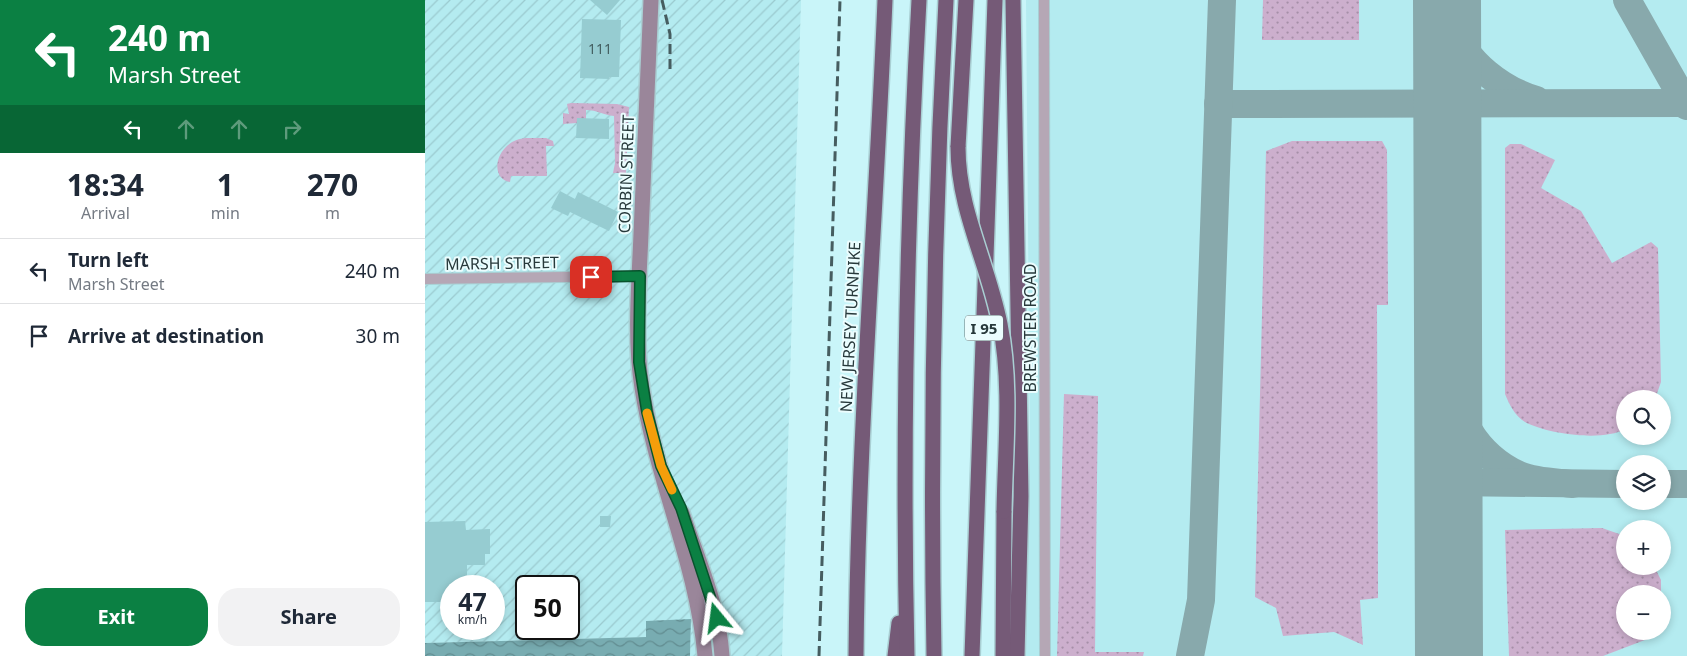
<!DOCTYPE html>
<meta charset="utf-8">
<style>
:root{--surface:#fff;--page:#f2f2f3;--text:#1f2937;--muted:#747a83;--line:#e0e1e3;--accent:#0b8043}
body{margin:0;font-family:"Noto Sans",sans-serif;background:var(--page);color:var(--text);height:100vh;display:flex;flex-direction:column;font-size:19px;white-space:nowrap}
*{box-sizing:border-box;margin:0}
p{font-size:16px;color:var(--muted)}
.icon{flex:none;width:28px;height:28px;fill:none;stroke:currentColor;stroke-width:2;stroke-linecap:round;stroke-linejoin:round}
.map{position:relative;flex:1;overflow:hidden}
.details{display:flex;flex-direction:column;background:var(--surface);width:425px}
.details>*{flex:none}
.top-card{background:#0b8043;color:#fff;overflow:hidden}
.fabs{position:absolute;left:1191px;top:390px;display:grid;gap:10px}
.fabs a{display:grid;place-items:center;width:55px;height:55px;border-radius:50%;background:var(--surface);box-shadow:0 2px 8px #0003;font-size:25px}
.speed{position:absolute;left:15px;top:575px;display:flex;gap:10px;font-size:25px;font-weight:700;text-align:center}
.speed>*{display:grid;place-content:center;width:65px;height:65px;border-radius:50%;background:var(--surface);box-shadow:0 2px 8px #0003;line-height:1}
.speed small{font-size:12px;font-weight:400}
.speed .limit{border:2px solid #111;border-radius:8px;background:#fff;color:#111}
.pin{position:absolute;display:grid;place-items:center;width:42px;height:42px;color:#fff;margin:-21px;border-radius:10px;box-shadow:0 2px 8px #0006}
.me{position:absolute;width:55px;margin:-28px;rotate:344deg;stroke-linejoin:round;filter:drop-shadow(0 0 4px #0008)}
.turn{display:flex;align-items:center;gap:18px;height:105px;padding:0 25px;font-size:22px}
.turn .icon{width:65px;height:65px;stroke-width:2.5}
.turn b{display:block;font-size:35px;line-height:42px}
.lanes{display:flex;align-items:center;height:48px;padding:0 25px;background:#0003;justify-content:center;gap:25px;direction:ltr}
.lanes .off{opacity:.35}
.eta{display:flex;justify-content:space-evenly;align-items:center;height:85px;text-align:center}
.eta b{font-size:30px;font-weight:700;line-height:35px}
.button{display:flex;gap:10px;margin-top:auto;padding:10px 25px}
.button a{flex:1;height:58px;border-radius:20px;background:var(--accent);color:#fff;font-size:20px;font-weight:700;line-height:58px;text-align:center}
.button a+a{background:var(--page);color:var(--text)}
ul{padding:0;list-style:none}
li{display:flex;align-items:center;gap:15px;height:65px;padding:0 25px;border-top:1px solid var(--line)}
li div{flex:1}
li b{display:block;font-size:19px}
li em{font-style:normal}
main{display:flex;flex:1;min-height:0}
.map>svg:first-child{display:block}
.built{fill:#b4ebf0;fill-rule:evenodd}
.industrial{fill:url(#industrial-furrows);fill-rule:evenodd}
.grass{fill:url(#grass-dots)}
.water{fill:url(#water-waves)}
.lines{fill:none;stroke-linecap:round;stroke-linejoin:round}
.taxiway{stroke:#88a9ac;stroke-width:28}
.runway{stroke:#88a9ac;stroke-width:68}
.building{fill:#96ccd1}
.street-casing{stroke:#a9cfd3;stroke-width:12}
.secondary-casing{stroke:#a9cfd3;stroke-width:18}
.highway-casing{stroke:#a9cfd3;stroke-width:18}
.street{stroke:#b5a7b5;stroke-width:10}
.secondary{stroke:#9a869a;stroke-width:15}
.highway{stroke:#755a77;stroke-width:15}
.rail{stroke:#465d60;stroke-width:3;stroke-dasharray:10 5;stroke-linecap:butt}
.highway-bridge-casing{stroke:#a9cfd3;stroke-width:18;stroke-linecap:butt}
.highway-bridge{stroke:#755a77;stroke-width:15}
.route-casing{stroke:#07532c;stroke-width:12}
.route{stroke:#0b8043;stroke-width:9}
.slow{stroke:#f59e0b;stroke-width:9}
.labels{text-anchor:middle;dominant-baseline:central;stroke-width:4;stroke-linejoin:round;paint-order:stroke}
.number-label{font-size:14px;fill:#435e60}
.shield{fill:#ebfdfe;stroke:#627476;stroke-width:1}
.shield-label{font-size:15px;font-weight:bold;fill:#27393b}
.street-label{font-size:16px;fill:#27393b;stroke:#ebfdfe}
</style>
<main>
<section class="details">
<div class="top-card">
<div class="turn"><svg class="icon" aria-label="left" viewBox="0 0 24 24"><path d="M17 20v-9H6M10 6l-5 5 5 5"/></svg><div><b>240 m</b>Marsh Street</div></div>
<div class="lanes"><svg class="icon" aria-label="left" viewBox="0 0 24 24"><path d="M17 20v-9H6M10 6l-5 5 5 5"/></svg><svg class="icon off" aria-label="ahead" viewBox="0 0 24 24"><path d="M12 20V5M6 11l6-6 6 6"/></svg><svg class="icon off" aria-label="ahead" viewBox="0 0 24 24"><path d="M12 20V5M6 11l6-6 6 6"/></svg><svg class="icon off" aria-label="right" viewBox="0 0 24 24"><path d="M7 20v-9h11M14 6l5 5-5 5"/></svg></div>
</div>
<div class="eta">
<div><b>18:34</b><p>Arrival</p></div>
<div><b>1</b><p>min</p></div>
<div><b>270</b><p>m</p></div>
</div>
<ul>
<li><svg class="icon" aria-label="left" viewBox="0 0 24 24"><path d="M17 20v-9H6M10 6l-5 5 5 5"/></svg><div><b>Turn left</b><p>Marsh Street</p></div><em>240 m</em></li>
<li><svg class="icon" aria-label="arrive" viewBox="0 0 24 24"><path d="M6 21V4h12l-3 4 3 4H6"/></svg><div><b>Arrive at destination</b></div><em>30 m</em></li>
</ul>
<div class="button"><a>Exit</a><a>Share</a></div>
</section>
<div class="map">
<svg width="1262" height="656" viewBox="0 0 1262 656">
<defs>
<pattern id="industrial-furrows" width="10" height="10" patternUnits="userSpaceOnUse" patternTransform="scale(1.25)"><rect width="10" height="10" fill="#b4ebf0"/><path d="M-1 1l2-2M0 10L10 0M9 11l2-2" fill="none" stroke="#9bcacf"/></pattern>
<pattern id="grass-dots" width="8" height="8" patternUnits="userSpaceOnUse" patternTransform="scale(1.25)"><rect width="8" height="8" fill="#ccafcd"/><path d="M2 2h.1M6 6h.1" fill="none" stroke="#a68fa8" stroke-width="1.8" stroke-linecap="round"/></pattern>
<pattern id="water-waves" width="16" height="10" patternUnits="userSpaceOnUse" patternTransform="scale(1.25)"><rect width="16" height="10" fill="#78acb1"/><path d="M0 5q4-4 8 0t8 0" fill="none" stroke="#628d91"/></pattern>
</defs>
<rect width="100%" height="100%" fill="#c9f5f9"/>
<path class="built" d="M601,0H1262V656H598L605,454ZM1200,399H1238V436H1200ZM1200,464H1238V501H1200ZM1200,529H1238V566H1200ZM1200,594H1238V631H1200Z"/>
<path class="industrial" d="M0,0H376L357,656H265L266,620L221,622L222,637L0,643ZM26,586H69V629H26ZM101,586H144V629H101Z"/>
<g class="grass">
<path d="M838,0H934V40H837Z"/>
<path d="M146,103L192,104L204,107L201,173H188L190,163L189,116C179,115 172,110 161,110V119H152V123L138,124V113L144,114L142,104Z"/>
<path d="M101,138H121L128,141L129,146H121L122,176H86L85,182C68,179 70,158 80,148C86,141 93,139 101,138Z"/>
<path d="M867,141H957L962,150L963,305H952L953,598L935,600L938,645L909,632L858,636L851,608L830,597L841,151Z"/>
<path d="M1085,144H1096L1130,160L1116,188L1156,211L1187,263L1226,242L1233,248L1236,382L1230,399H1200V429C1178,442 1122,434 1100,422C1090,416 1084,404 1080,394V148Z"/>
<path d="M639,394L673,396L670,652H719L718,656H632Z"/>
<path d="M1177,528L1200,536V566H1229L1236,580V594H1200V631H1234L1233,635L1178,656H1084L1080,530Z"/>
</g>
<path class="water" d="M266,619L265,656H0V643L221,637V621Z"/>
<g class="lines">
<g class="taxiway">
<path d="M1024,0C1026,9 1027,18 1029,27C1039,62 1078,90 1111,100"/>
<path d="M1202,0L1262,106"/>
<path d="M793,104L1262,103"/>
<path d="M1023,359C1027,409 1046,453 1094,475C1110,482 1130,482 1148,484"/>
<path d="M1023,482L1200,484"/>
<path d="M1238,484H1262"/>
<path d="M765,656L776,600L797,0"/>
</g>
<path class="runway" d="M1022,0L1024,656"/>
</g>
<g class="building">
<path d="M165,0H195L182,15Z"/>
<path d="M157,19L196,20L194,77H184V79L155,78Z"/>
<path d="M152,118L184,119V139L151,138Z"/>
<path d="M135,191L150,199L153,192L193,212L184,231L145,212L143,216L126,208Z"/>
<path d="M175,516H186L185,527H175Z"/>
<path d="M40,521L41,530L65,529V554H60V565H42V586H26V602H0V522Z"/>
</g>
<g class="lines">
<defs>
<g id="street">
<path d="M619,0L620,656"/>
<path d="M0,279L215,276"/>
</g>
<g id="secondary">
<path d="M226,0C223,78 219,156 216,234C214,284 209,338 217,388C231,478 272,565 280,656"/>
<path d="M257,513C273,560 294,606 297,656"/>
</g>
<g id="highway">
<path d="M588,0L596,496L592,656"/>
<path d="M533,147L541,0"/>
<path d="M431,656C433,437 451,219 460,0"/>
<path d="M470,656L474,623"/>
<path d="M482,656C477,437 482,218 494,0"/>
<path d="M509,656C505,437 509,219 521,0"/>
<path d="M547,656L570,0"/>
<path d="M578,656L579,511"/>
</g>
</defs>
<use href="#street" class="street-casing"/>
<use href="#secondary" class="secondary-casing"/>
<use href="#highway" class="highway-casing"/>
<use href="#street" class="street"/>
<use href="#secondary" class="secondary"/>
<use href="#highway" class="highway"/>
<g class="rail">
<path d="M237,0L245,34V69"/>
<path d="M394,656L415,0"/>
</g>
<defs>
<path id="highway-bridge" d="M533,147C533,210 563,263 575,324C587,385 580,450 579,511"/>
</defs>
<use href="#highway-bridge" class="highway-bridge-casing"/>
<use href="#highway-bridge" class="highway-bridge"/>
</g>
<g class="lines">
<defs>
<path id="route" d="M166,277L215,276L214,362L222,412L236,466L256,508L292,618"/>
</defs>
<use href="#route" class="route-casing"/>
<use href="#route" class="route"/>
<path class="slow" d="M222,413L236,466L247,490"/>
</g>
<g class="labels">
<g class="number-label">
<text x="175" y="48">111</text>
</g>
<rect class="shield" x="540" y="315.5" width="38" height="25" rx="4"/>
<g class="shield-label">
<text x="559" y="328">I 95</text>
</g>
<g class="street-label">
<text transform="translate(201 174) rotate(-88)">CORBIN STREET</text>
<text transform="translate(77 263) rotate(-1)">MARSH STREET</text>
<text transform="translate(425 327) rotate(-87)">NEW JERSEY TURNPIKE</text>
<text transform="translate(605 328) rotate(-90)">BREWSTER ROAD</text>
</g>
</g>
</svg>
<div class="fabs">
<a><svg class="icon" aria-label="search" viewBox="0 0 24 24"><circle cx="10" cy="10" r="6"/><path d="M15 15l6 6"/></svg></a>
<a><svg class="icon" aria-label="layers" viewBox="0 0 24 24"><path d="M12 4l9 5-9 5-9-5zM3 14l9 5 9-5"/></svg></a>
<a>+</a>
<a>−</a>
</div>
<div class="speed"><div>47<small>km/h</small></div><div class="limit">50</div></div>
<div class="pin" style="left:166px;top:277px;background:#d93025"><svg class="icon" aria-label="arrive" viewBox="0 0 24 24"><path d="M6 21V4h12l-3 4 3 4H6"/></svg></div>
<svg class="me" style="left:292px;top:618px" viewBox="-20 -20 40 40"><path d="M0-17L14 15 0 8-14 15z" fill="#0b8043" stroke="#fff" stroke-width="4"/></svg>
</div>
</main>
